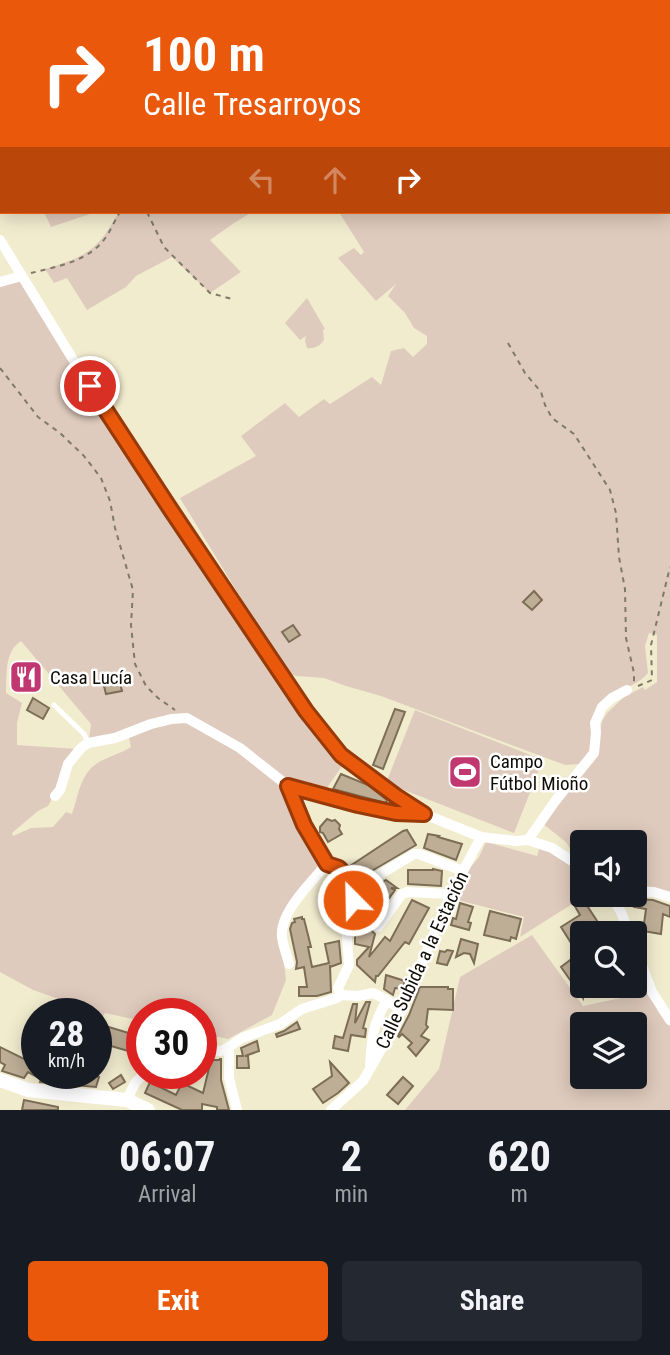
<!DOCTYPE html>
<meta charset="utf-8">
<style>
:root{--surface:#171b24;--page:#242831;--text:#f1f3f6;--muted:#9ea1a6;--accent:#ea580c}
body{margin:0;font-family:"Roboto Condensed",sans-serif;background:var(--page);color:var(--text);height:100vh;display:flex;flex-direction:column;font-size:26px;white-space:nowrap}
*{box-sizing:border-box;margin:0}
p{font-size:23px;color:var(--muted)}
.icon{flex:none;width:38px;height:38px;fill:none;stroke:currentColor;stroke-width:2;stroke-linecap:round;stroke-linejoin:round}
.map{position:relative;height:1110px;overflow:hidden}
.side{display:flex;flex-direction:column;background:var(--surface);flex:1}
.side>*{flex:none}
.hud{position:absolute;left:0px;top:0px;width:670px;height:214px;box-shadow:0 4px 18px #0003;background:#ea580c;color:#fff;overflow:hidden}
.tools{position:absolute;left:570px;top:830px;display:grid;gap:14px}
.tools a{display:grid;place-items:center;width:77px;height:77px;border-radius:7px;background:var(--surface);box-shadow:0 4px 18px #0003;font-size:35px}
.speed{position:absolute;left:21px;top:998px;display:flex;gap:14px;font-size:35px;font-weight:700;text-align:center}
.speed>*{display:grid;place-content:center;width:91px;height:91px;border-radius:50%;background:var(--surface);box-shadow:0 4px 18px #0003;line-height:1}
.speed small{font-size:18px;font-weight:400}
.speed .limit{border:10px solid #d22;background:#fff;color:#111}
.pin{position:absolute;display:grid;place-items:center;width:60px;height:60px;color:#fff;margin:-30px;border:4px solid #fff;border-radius:50%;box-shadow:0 2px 7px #0007}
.me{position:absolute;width:77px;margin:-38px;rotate:337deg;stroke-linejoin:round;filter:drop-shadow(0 0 5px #0008)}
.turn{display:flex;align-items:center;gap:24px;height:147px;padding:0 28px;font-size:32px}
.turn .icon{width:91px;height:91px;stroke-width:2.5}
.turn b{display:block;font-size:49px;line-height:60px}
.lanes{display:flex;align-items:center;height:66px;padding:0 28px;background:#0003;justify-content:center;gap:35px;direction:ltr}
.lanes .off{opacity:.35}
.eta{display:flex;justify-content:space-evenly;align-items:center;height:119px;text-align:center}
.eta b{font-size:42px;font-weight:700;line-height:49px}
.action{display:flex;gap:14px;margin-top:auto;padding:14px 28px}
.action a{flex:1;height:80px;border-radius:7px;background:var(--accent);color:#fff;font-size:28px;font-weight:700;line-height:80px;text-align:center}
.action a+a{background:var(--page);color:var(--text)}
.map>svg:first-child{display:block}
.green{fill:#dfcbbd;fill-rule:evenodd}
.building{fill:#bfae96;stroke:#7c6d57;stroke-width:2}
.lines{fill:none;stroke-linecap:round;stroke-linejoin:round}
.path{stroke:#7e7a67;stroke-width:2;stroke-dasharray:5 5;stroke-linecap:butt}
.lane{stroke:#fff;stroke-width:5}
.street{stroke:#fff;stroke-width:10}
.secondary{stroke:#fff;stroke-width:14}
.route-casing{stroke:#983908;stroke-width:18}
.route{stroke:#ea580c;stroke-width:12}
.labels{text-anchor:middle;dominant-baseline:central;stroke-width:5;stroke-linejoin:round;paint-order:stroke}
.poi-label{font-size:19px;fill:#0e0c04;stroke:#fff;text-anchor:start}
.street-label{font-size:19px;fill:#0e0c04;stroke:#fff}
</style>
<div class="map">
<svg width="670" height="1110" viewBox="0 0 670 1110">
<rect width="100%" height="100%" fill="#f2eccf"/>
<g class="green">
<path d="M89,0H308L305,2H87Z"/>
<path d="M372,0H531L532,2H370Z"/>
<path d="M539,0H670V109L668,108V2H541Z"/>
<path d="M669,116L670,117V895L635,888V862L637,856L635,855V842H583V857L571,850L566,842L543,824L579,778L600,733L602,721L607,713L624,697L643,687L645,690L657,682V635L649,633L645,646L648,673C638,686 617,690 604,699L589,755L580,764L565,765L381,696L346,686L324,678L296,676L286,672L180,498L256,456L241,436L285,403L299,417L324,399L330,404L372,377L381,385L391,351L404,348L413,357L427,344V336L414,328L405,313L388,296L396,284L376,301L338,258L354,248L361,255L364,252L339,212H668Z"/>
<path d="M44,212H96L51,227Z"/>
<path d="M119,212H252L234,223L210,240L241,272L210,293L172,257L136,276L126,287L87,310L67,278L54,283L45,269C87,256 97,251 119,212Z"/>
<path d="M19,279L226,603L287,693L345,762L324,792L288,781L191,717L89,739L91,724L21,641C4,652 7,675 6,693L22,703L17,723V745L78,749L48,806L38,811L12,833L13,836L31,828L53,827L66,812L72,814C78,797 80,775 96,764C106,757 120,754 131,747L129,738L143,731L185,721L238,750L282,786L320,863L298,893L279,922L286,980L272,1015L228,1039L201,1033V1013H142V1021L105,1013L96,1028V1013H86L87,1009L33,990L0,972V285Z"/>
<path d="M307,298L325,329L323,330L324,340C320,346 314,349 307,348L305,341L306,336L300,340L285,323Z"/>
<path d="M415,710L543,760L514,833L386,783Z"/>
<path d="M486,842L537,856L540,846L583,874V894H588L520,937L524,917L454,899L470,868L479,857Z"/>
<path d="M532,935L583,1006L650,992L659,1013L670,1027V1110H405L439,1069L460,977ZM583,1024H635V1076H583Z"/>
</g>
<g class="building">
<path d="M534,591L542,600L532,610L523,602Z"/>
<path d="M293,625L300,635L289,642L282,632Z"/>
<path d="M21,664L39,679L31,689L13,674Z"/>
<path d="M120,683L122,691L106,694L104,686Z"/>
<path d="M33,698L49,708L43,719L27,710Z"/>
<path d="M395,709L405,712L383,769L373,765Z"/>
<path d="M341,774L368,785L387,800L386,803L333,789Z"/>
<path d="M327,819L332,821L335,820L340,825L339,829L342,834L328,842L323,833L320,832V827Z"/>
<path d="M407,830L416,845L358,879L350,866L403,831Z"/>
<path d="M428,834L439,836L438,837L462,844L456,860L424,848Z"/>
<path d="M433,869L442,871L441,886L408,884V870H433Z"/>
<path d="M386,880L397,888H391L395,890L373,920L360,910L381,883Z"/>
<path d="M582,898L605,933H583V985H587L590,990L583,995V998L561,967L578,954L561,927L580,915L573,903Z"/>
<path d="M636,899L653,900L670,906V917L663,914L661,934L643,931L646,909L634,907Z"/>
<path d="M412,900L429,908L409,944L405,942L378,976H376L375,982L357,965V960L369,947L355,944V937L357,926L370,929L375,934L369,957L385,937L390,941Z"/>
<path d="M460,903L473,907L468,922L471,923L469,930L451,925L453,918L456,919Z"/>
<path d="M490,911L521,919L516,939L511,937L510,941L484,935Z"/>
<path d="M302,917V919H304L311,947H308L312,967L329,963L325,944L339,941L341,963L330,967V965L331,992L317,996H299V987H307L304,967L296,969L297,962L290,929L292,923L295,922L294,919Z"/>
<path d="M461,939L478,944L474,963L470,954L464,953L456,957Z"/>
<path d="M447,950L453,951L447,965L437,963L440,951L445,952Z"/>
<path d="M386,975L405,981L402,989L395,988L393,995L384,989Z"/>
<path d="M420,987H448V989H453V1010L428,1009L426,1025L428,1027L421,1036L429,1040L416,1056L408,1047L412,1043L402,1034L399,1037L398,1036L409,1015Z"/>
<path d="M366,1002H370L363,1028L366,1029L365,1037L351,1035L348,1051L333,1048L335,1036L343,1038L353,1004H357L355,1023Z"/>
<path d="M297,1022L300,1029L277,1037L276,1034L284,1031Z"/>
<path d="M103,1027L109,1029V1027L142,1037V1055L104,1044L105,1043L99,1041Z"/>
<path d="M257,1041L259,1051L245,1056H248L249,1068H237V1056H243L241,1048Z"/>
<path d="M37,1043V1073H87L99,1077L96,1087L40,1082L41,1079L28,1072L24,1078L2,1071L5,1065L0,1062V1047L28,1061Z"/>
<path d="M220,1059H221V1080L229,1110H217V1107L202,1104V1110H182L145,1093L150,1082L176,1095L182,1083L203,1093L209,1068H205L206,1060H220Z"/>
<path d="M330,1062L349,1083L338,1093L323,1103L313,1089L332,1076Z"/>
<path d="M121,1075L125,1082L113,1089L109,1083Z"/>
<path d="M403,1077L413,1086L398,1104L387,1095Z"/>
<path d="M24,1100L58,1107V1110H22Z"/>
</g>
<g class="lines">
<g class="path">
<path d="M534,0L536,2"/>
<path d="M668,112H670"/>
<path d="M147,212L164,247L210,293L232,299"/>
<path d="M31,273C55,267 86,262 103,241C110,233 114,221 120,212"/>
<path d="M508,343L525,373L541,392L545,405L552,418L574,434L610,490L616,513L619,557L625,589L626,638L634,673V682"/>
<path d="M0,368L38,417L60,433L84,456L101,478L110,501L115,528L133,590L131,625L135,664L146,686L158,698L175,710"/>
<path d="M638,686L652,680L651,645L670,567"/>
</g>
<path class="lane" d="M54,705L84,734L88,743"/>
<g class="street">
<path d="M0,240L77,366L169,507L306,711L341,755L395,796L424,814L481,837L516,841L528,840L552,848L583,868"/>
<path d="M0,282L22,276"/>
<path d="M55,796L60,790L68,764L81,748L88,743L115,738L151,724L171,719L187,718L240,748L288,786L358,805L396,813L421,814"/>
<path d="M528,840L556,800L594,753L596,733L595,723L602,707L612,698L627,690"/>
<path d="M364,884L414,854H419L463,871"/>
<path d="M635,891L654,892L670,897"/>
<path d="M610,894L621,912L629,933"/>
<path d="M378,927L402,894L407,892L451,894"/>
<path d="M635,947L652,992L670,1020"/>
<path d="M289,964C287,955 283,946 282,937C279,913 312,881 327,864"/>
<path d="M340,995L358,996L373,993L387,1000L402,1011"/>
<path d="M229,1047V1078L237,1110"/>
<path d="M201,1052L221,1051L229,1047L242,1038L280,1024L302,1009L337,998L340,995L338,988L349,965L346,923L347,914L353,900L354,892L348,877L339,868L327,864L304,825L288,786"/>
<path d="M370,1064C372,1036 373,1024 387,1000"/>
<path d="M127,1100L135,1083L145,1073"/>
<path d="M331,1110L363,1081L395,1025L451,894L481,837"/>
</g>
<path class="secondary" d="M0,1080L28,1090L127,1100L148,1110"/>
</g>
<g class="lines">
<defs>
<path id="route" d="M90,386L169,507L306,711L341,755L396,796L424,814L396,813L358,805L288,786L304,825L327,864L339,868L348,877L354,892L353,900"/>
</defs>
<use href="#route" class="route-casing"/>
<use href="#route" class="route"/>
</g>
<defs>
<symbol id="restaurant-square" viewBox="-11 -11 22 22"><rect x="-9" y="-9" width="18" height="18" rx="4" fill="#c13770" stroke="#fff"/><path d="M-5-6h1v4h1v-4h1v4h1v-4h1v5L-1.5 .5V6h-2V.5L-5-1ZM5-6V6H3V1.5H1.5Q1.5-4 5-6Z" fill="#fff"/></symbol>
<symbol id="stadium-square" viewBox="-11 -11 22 22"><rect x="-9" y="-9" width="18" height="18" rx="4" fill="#c13770" stroke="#fff"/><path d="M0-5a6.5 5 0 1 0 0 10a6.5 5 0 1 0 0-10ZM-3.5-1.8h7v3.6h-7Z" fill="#fff"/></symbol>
</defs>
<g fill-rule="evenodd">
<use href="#restaurant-square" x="7" y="658" width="38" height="38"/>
<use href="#stadium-square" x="446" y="753" width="38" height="38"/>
</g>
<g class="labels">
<g class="poi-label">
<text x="50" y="677">Casa Lucía</text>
<text x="490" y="761">Campo<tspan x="490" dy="22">Fútbol Mioño</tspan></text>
</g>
<g class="street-label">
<text transform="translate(422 960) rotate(-65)">Calle Subida a la Estación</text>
</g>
</g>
</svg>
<div class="tools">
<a><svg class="icon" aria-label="sound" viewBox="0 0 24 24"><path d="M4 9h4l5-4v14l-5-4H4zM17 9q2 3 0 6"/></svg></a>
<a><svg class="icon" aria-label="search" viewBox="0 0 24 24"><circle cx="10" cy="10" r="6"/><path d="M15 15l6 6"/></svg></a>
<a><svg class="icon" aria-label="layers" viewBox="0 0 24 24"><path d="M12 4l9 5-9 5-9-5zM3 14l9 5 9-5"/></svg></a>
</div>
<div class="speed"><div>28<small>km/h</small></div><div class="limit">30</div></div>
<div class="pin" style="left:90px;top:386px;background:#d93025"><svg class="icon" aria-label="arrive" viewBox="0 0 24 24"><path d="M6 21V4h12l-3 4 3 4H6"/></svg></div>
<svg class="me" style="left:353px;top:900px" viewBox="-20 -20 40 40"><circle r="17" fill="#ea580c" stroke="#fff" stroke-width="3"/><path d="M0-11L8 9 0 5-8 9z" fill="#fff"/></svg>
<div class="hud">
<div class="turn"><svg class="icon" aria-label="right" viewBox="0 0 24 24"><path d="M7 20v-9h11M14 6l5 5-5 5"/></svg><div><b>100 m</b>Calle Tresarroyos</div></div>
<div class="lanes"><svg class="icon off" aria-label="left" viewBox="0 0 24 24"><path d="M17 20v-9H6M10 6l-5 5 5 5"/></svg><svg class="icon off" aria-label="ahead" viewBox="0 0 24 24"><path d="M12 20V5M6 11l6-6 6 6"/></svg><svg class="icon" aria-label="right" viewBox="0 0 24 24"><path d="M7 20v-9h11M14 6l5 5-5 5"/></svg></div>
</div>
</div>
<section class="side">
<div class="eta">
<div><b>06:07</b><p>Arrival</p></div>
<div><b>2</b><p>min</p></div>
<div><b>620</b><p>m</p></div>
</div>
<div class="action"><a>Exit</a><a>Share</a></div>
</section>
